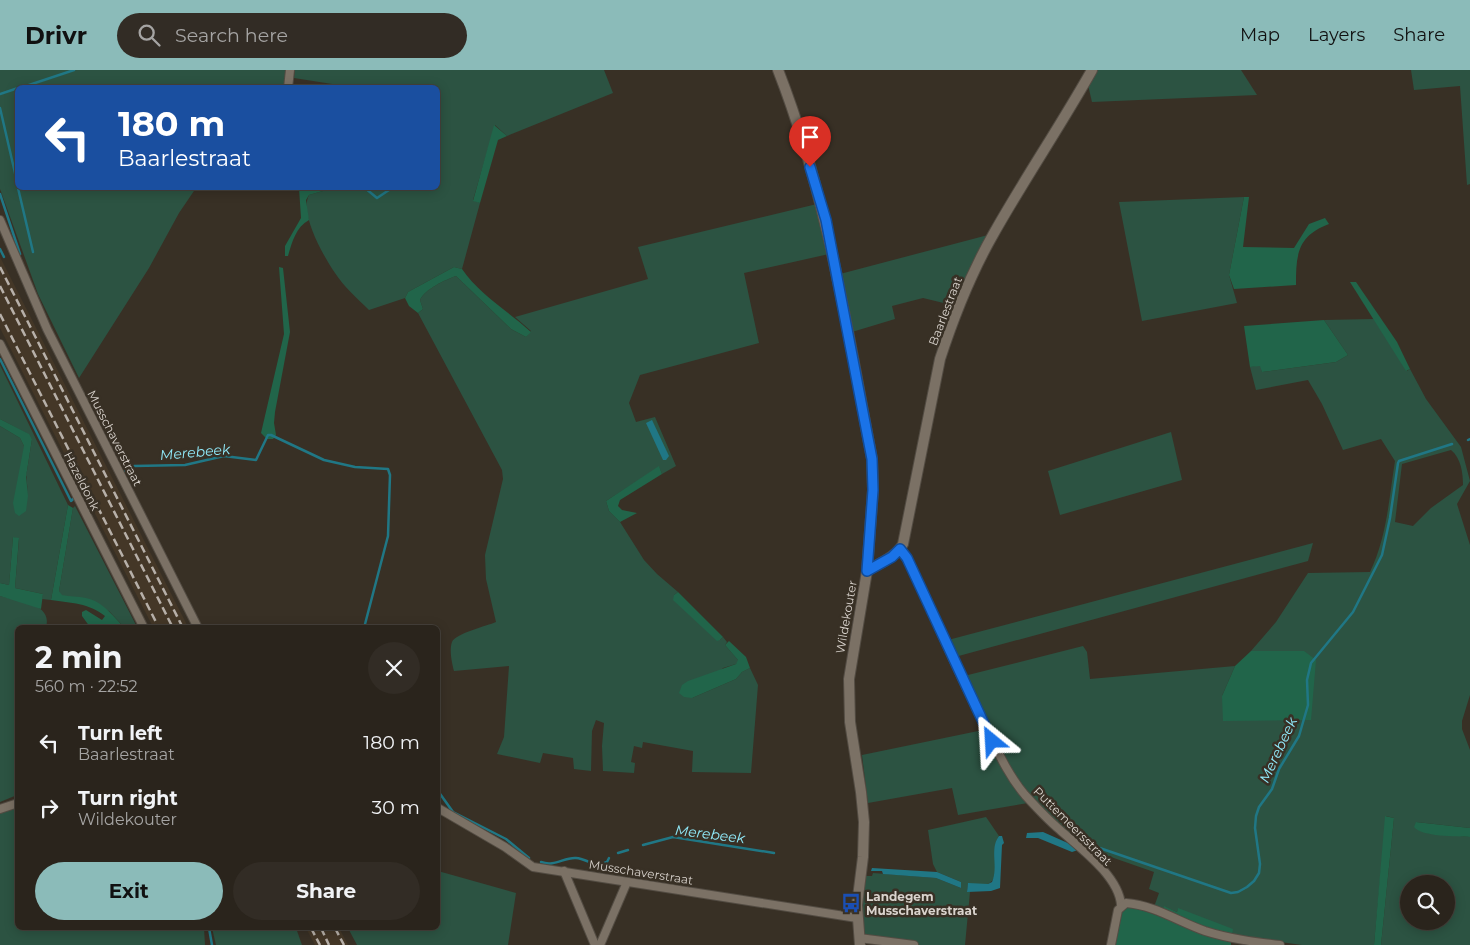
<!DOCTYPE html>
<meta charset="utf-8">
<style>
:root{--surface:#2a241c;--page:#322c25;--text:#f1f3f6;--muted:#a5a4a3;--line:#46413b;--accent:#8bbbb9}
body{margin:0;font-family:Montserrat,sans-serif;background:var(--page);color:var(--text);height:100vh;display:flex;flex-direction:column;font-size:19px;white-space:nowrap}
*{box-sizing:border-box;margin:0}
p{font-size:16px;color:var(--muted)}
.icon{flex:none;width:28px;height:28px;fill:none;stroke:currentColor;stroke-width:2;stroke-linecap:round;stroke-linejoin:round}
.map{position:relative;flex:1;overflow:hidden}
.sheet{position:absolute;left:15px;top:555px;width:425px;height:305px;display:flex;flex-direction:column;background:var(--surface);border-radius:8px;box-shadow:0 2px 12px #0003,0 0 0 1px var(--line)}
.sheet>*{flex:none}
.top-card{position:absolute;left:15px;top:15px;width:425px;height:105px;border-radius:8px;box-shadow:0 2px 12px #0003,0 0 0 1px var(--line);background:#1a4fa0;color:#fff;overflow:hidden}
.fabs{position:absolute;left:1400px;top:805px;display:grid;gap:10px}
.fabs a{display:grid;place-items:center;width:55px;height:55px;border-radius:50%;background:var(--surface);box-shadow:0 2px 12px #0003,0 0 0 1px var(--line);font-size:25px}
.pin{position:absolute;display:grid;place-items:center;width:42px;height:42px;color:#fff;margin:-51px -21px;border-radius:50% 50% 50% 0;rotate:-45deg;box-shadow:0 0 5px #0007}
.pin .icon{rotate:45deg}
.me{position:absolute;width:55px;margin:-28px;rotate:333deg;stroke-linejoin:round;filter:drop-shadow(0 0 4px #0008)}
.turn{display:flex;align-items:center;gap:18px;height:105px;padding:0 20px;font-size:22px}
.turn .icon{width:65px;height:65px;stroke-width:2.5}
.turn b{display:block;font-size:35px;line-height:42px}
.round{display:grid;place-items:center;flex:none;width:52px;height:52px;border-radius:26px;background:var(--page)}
.overview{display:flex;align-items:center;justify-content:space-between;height:85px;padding:0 20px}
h1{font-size:30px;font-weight:700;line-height:38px}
.cta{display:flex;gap:10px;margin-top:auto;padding:10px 20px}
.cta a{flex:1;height:58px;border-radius:30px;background:var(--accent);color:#111;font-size:20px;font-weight:700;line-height:58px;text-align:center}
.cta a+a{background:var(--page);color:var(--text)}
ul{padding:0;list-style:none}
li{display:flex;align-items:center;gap:15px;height:65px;padding:0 20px}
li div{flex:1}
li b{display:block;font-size:19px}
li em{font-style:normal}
header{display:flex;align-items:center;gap:30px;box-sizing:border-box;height:70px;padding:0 25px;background:var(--accent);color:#111}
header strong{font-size:24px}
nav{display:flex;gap:28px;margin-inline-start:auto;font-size:18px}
.search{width:350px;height:45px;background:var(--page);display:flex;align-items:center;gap:12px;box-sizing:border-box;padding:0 18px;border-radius:28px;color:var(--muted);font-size:19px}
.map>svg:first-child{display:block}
.built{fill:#443727}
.green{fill:#2c5342;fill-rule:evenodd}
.forest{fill:#21654a}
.water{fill:#207785}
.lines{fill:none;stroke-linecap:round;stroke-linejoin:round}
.stream{stroke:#207785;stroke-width:2.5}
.minor-casing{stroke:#534c43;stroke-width:10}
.tertiary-casing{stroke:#534c43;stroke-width:12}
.minor{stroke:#7b7165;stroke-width:8}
.tertiary{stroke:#7b7165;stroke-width:10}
.rail{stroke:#b7b0a9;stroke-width:2.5;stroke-dasharray:8 4;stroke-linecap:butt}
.route-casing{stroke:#114b97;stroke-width:12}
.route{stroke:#1a73e8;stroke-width:9}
.labels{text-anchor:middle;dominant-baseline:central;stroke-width:5;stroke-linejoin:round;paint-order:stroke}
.street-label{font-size:12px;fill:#d9d3cd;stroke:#383025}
.poi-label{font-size:12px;font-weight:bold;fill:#d9d3cd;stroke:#383025;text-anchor:start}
.water-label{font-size:14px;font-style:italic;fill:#91ebfb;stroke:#383025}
</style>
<header>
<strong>Drivr</strong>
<div class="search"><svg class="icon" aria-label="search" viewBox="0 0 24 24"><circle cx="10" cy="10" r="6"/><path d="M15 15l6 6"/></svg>Search here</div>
<nav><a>Map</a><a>Layers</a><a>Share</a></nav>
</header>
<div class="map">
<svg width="1470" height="875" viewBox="0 0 1470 875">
<rect width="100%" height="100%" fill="#383025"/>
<g class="built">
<path d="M0,187L188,557H153L44,344L0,258Z"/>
<path d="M306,858H339L348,875H315Z"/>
</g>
<g class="green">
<path d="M0,0H287L285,17L18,18V118H196L179,143L149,198L79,308L38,224L0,119Z"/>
<path d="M295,0H604L613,23L507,66L495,55L473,130L480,133L462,199L454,197L408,222L405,228L369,240C357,228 344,217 335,203C324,187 299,144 309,125L333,118H438V18L351,17L294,8Z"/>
<path d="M1096,0H1241L1257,25L1092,32L1088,15Z"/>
<path d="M1411,0H1470V114L1467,115L1460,16L1414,20Z"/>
<path d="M1244,127L1229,205L1237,233L1142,251L1119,132Z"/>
<path d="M817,134L829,184L744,203L759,273L640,305L629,333L636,352L655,347L676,396L662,404L659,397L606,431L609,441L620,452L644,490L657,504L678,522L674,525L720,570L723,567L727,572L725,575L739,591L736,594L723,598L692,628L736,609L742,602L750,598L758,615L751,703L692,702L693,681L643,672L642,678L634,676L631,692L635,693L634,703L603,701L602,676L604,653L596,650L592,661L591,701L574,699L573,688L543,683L540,693L497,684L504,667L509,596L454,601C452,593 449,580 452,572C456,563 487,556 496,552L486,509L485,485L503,409L502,400L418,243L423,239L420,230C425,219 445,210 456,206L511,259L526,267L531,261L515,247L648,209L638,177Z"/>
<path d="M988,165L956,236L923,228L892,236L895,249L852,262L840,204Z"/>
<path d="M1374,249L1407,301L1410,299L1426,329L1461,377L1470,411L1457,434L1470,475V625L1462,651V659L1470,680V758L1416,752L1427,763L1470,767V875H1381L1394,748L1386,746L1374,875H1302L1232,865L1178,839L1177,842L1165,837L1163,840L1154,837L1159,823L1149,819L1154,802L1088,779L1038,736L1013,705L964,606L1083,576L1087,582L1090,609L1235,596L1222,626L1304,581H1251L1276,552L1308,503L1370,502C1387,467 1389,428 1395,391L1381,369L1343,380L1322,334L1308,310L1256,320L1250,297L1261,295L1262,302L1336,292L1348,285L1324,250ZM1451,380C1461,388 1463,403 1463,415L1431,438L1413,456L1395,452L1402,394ZM1409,814H1446V851H1409Z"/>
<path d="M0,295L68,435L51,530L42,529L43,524L15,518L19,469L13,467L9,515L0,513V356L20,368L24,376L28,426L26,407L32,369L28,364L0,349Z"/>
<path d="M1171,362L1182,410L1060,445L1048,401Z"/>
<path d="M75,436L137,557H124L109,541L61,525L59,521L73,438Z"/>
<path d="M1313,473L1308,491L955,587L948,570Z"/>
<path d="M0,526C17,531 53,533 46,557L18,558L17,725L0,732Z"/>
<path d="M983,660L996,687L1028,733L958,745L952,718L868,733L862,685Z"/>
<path d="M17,736L18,858H204L205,875H0V743Z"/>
<path d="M986,747L999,766C989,778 1004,806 988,814H968L967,821L970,822L965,875H919L868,866L863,864L862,840L865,806H872L873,803L936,808L961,818V812L937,802L933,794L928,760Z"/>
<path d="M438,801L516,823L508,875H357L348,858H438Z"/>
<path d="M212,858H296L302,875H216Z"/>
</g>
<g class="forest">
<path d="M494,55L507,66L498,70L480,133L473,131Z"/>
<path d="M299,118H333L309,125L306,130L309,150C296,157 292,172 288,186H285V176L301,148Z"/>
<path d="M1244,127H1249L1243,177L1294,178L1309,154L1325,148L1329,154C1297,166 1296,185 1296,215L1234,219L1229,205Z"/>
<path d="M279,197L283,198L290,262L275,342L274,353L276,365L273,369H267L261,363L284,264Z"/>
<path d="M454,197L462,199C479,224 508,241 531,262L526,267L511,259L456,206C445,210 425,219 420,230L423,239L418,243L409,236L405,228L408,222Z"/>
<path d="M1350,212H1356L1397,272L1410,299L1406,301Z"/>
<path d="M1324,250L1348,285L1336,292L1262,302L1260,296L1250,297L1244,256Z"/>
<path d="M0,349L29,364L32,369L26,407L28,426L26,441L19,446L15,443L13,433L24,376L20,368L0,356Z"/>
<path d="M659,396L662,404L620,430L618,436L622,440L637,443L620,452L609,441L606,431Z"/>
<path d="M68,435L73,438L59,521L62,525C70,527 78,526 86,528C102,531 113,546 124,557H90L82,546V542L86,540L102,550L105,546C89,533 71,533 51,530Z"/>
<path d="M13,467L19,468L15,518L43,524L41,539L0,526V513L9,515Z"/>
<path d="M678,522L723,567L720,570L717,571L673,530L674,525Z"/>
<path d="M729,571L746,587L750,598L742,602L736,609L692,628L684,627L679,623L682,615L688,611L736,594L738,590L725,575Z"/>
<path d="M1251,581H1304L1316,590L1311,650L1223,651L1222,626L1235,596Z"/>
<path d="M1385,746L1394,748L1381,875H1374Z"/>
<path d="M1416,752L1470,758V767C1456,766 1422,767 1414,757Z"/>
<path d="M1127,835L1231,871V875H1114L1121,841Z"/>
<path d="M1164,836L1177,842L1178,838L1233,859L1232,865L1200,856L1163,840Z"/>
</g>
<g class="water">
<path d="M652,350L669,386L666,390H663L646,353Z"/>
<path d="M1043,762L1070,774L1078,780L1072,782L1038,768H1026L1027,763Z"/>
<path d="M999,766H1002L1004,773L1002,775L1000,818L991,821L967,822L968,813L988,814L992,812C999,797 989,779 999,766Z"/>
<path d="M872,798L937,802L961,812V818L936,808L883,804L882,801H871Z"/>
</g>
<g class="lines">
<g class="stream">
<path d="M20,18L74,0"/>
<path d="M0,24L18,18"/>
<path d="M0,38L18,116"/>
<path d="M18,118L33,182"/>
<path d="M365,118L377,128L392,118"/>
<path d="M0,124L20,184"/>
<path d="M0,179L4,187"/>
<path d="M0,289L71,431L73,429"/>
<path d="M1468,370L1470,369"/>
<path d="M122,402L134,396L185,395L224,386L256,390L268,365H271L324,390L355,397L388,399L390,405L388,466L364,558"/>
<path d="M438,721L453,742L506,769L529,788"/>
<path d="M1085,773L1231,823L1238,822L1247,817L1254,811L1259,803L1260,794L1255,758L1256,746L1259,737L1272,719L1279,699L1299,666L1308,635L1307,610L1311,593L1353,542L1382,485L1390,448L1398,393L1399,391L1452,374"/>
<path d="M643,775L673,767L774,783"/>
<path d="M618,783L628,780"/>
<path d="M541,792C555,797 564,787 576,788C588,789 594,798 607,792L609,788"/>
<path d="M209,858L212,875"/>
</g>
<defs>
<g id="minor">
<path d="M288,18L290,0"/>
<path d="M0,150L47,259L198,558"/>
<path d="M0,274L144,558"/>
<path d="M900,479L910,494C935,548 958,603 985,656C997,680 1008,705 1025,725C1036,737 1048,750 1060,760C1080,778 1119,806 1121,835"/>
<path d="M438,738L505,777L533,797L857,848"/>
<path d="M0,739L18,733"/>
<path d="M564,801L595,875"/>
<path d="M859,868L914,875"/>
<path d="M600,875L627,812"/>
<path d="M1111,875L1118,840L1126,833C1154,835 1179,852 1205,861C1230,869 1255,872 1280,875"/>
</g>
<g id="tertiary">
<path d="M778,0C827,125 847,258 872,389L873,420L867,501L849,609L850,652L861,722L864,752L863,787L857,835L860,875"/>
<path d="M867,501C880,493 896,487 903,474L940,289C954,246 971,203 994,163C1025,108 1061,55 1092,0"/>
</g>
</defs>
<use href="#minor" class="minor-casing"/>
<use href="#tertiary" class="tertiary-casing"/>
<use href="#minor" class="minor"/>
<use href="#tertiary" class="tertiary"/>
<g class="rail">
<path d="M0,197L183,558"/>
<path d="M0,216L173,558"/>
<path d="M0,244L159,558"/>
<path d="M311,858L320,875"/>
<path d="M321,858L329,875"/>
<path d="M335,858L344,875"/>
</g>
</g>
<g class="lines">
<defs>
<path id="route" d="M810,97L826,150L872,389L873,420L867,501L892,487L900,479L907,488L992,671"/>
</defs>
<use href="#route" class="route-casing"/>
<use href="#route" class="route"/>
</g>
<defs>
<symbol id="bus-bare" viewBox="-9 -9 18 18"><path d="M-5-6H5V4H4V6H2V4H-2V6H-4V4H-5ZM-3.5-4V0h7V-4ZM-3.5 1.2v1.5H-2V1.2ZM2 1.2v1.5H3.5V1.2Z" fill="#1a4fb4" stroke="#383025" stroke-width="2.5" paint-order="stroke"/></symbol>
</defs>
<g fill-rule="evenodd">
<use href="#bus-bare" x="837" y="819" width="28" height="28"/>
</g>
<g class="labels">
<g class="street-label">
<text transform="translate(945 241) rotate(-69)">Baarlestraat</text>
<text transform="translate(115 368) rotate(63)">Musschaverstraat</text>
<text transform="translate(82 411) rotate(63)">Hazeldonk</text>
<text transform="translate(846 547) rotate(-80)">Wildekouter</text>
<text transform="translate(1073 756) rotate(45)">Puttemeersstraat</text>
<text transform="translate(641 802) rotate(9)">Musschaverstraat</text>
</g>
<g class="poi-label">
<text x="866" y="826">Landegem<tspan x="866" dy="14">Musschaverstraat</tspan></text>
</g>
<g class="water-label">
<text transform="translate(195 382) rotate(-5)">Merebeek</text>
<text transform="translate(1278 680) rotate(-65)">Merebeek</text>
<text transform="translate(710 764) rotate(7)">Merebeek</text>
</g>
</g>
</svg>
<div class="fabs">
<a><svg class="icon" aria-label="search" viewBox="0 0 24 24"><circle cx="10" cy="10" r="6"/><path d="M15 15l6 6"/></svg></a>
</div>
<div class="pin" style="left:810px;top:97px;background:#d93025"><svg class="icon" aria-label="arrive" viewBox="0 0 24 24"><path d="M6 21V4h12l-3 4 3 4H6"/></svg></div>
<svg class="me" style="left:992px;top:671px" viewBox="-20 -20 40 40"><path d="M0-17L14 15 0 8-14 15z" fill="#1a73e8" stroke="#fff" stroke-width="4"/></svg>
<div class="top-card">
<div class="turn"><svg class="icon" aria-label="left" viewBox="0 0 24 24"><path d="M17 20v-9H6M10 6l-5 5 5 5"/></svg><div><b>180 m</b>Baarlestraat</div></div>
</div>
<section class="sheet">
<div class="overview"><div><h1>2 min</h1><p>560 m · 22:52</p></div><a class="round"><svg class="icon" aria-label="close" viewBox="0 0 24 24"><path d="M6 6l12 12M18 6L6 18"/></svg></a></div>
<ul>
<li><svg class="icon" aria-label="left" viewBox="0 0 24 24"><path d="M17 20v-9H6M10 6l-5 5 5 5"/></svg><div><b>Turn left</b><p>Baarlestraat</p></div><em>180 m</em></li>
<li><svg class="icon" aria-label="right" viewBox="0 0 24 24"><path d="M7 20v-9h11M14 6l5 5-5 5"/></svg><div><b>Turn right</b><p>Wildekouter</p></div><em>30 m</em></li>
</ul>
<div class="cta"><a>Exit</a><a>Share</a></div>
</section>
</div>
